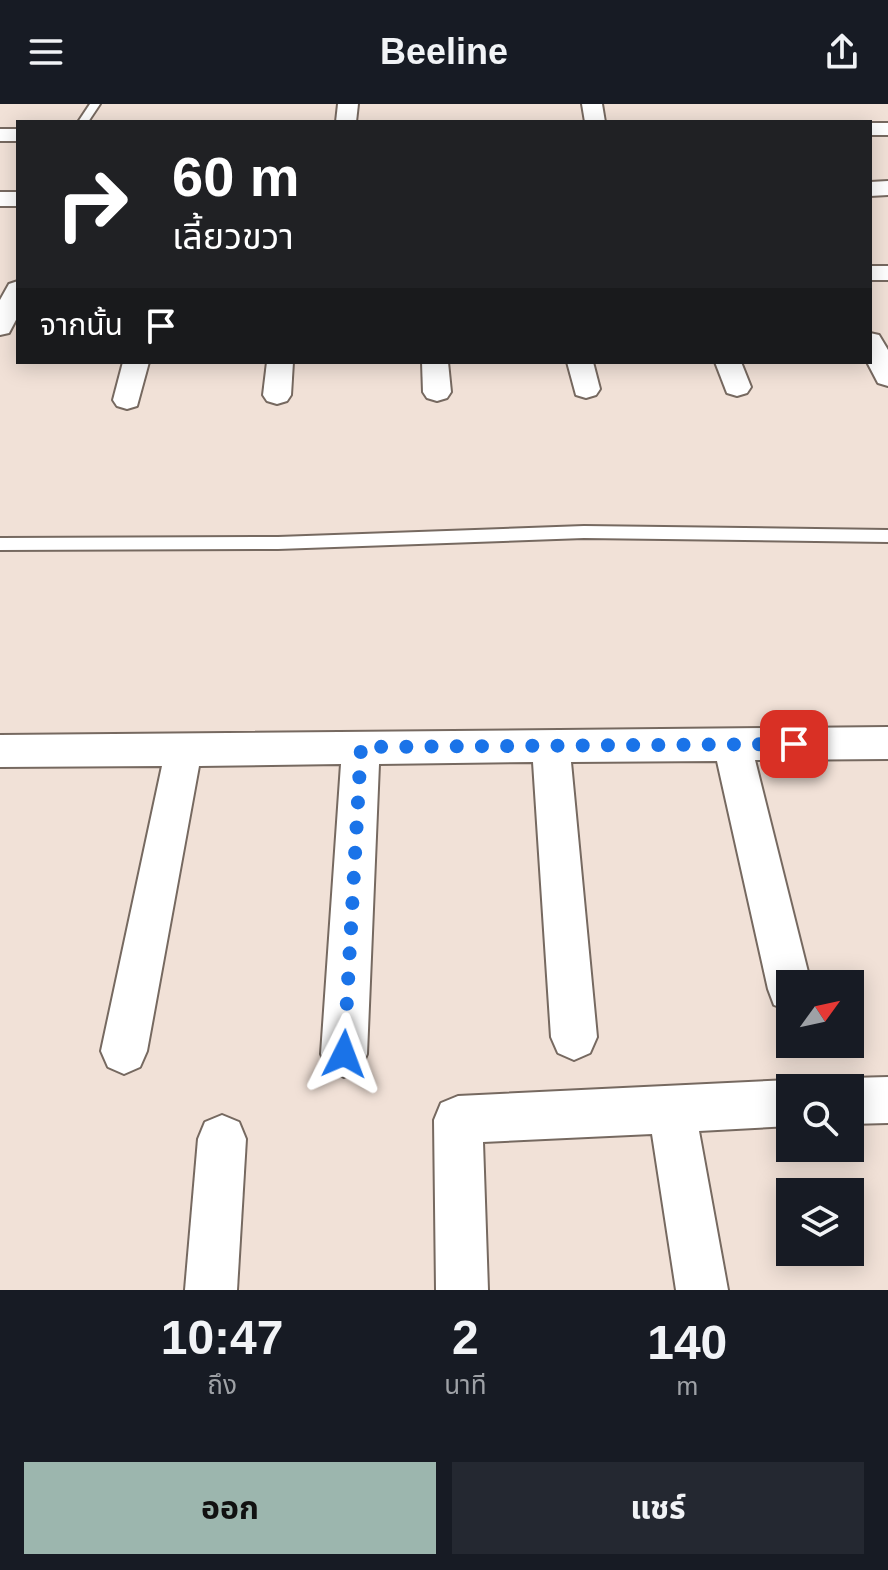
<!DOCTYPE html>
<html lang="th">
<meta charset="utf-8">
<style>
:root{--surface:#171b24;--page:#242831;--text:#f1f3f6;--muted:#9ea1a6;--accent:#9cb6ae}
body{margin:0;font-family:Arial,"Noto Sans Thai",sans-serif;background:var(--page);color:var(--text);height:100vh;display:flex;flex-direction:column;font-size:30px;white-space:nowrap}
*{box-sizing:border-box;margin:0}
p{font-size:26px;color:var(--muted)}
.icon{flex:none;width:44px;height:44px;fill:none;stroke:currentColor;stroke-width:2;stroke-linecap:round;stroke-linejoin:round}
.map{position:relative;height:1186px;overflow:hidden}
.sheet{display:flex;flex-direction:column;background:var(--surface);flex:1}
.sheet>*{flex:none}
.banner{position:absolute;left:16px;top:16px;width:856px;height:244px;border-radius:0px;box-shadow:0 4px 20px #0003;background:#202124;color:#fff;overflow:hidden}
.needle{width:52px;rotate:57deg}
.buttons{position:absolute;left:776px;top:866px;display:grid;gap:16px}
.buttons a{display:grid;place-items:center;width:88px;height:88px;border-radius:0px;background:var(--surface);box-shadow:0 4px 20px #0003;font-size:40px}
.pin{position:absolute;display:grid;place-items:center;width:68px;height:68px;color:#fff;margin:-34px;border-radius:16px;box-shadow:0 4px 12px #0006}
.me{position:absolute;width:88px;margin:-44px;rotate:3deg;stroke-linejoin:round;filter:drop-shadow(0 0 6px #0008)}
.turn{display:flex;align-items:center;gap:28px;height:168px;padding:0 24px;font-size:36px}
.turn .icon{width:104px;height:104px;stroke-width:2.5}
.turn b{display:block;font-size:56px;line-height:68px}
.then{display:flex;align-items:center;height:76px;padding:0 24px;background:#0003;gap:16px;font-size:30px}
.eta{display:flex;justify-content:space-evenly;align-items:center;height:136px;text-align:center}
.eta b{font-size:48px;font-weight:700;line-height:56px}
.cta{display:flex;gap:16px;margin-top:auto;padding:16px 24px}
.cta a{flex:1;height:92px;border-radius:0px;background:var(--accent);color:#111;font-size:32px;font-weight:700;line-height:92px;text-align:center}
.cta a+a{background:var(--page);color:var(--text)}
header{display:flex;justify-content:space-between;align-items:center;height:104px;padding:0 24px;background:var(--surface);font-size:36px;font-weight:700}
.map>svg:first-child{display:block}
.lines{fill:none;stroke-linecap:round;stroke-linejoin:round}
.service-casing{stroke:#766960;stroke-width:4}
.minor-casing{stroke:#766960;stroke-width:4}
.service{fill:#fff;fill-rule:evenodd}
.minor{fill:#fff;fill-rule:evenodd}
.route{stroke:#1a73e8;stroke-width:14;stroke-dasharray:0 25.2}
</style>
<header><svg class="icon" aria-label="menu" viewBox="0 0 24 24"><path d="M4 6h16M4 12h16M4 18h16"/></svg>Beeline<svg class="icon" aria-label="share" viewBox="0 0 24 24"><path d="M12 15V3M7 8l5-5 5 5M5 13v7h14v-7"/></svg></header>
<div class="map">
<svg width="888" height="1186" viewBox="0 0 888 1186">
<rect width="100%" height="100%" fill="#f1e1d7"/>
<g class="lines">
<defs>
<g id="service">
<path d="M90,0H100L88,18H78Z"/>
<path d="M584,422L888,426V438L584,434L278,445L0,446V434L278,433Z"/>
</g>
<g id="minor">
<path d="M338,0H358L356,18H336Z"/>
<path d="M582,0H602L605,18H585Z"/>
<rect x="870" y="19" width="18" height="12"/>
<rect x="0" y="25" width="18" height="12"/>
<path d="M888,77V91L870,92V78Z"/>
<rect x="0" y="88" width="18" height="14"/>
<rect x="870" y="162" width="18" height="14"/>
<path d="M18,177V212L9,229L0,231V196L9,180Z"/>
<path d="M870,229L879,231L888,246V282L878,279L867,258H870Z"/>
<path d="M123,258H149L137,302L127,305L117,302L113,296Z"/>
<path d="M267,258H293L291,291L287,297L277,300L267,297L263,291Z"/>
<path d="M422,258H448L451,288L447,294L437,297L427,294L423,288Z"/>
<path d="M567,258H593L600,285L596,291L586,294L576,291Z"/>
<path d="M715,258H741L751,283L747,289L737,292L727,289Z"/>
<path d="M888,623V655L755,656L811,880H790V907L774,901L768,885L717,657L571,658L597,933L590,949L574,956L558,949L551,933L533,658L379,660L367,950L360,966L344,973L328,966L321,950L341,660L199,662L147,947L140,963L124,970L108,963L101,947L162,662L0,663V631Z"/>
<path d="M888,973V1019L850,1020V984H832L833,980L850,974Z"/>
<path d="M790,976L807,984H790V1022L699,1027L728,1186H676L652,1030L483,1038L488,1186H436L434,1016L441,999L458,992Z"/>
<path d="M222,1011L239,1018L246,1035L237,1186H185L198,1035L205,1018Z"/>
</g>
</defs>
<use href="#service" class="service-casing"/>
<use href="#minor" class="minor-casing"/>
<use href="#service" class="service"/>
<use href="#minor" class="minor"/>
</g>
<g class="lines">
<path class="route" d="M344,950L361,643L794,640"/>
</g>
</svg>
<div class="buttons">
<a><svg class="needle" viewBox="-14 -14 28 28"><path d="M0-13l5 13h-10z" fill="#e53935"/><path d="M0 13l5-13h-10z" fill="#9ea1a6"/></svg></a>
<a><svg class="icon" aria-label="search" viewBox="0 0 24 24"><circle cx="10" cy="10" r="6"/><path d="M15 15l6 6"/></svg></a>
<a><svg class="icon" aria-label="layers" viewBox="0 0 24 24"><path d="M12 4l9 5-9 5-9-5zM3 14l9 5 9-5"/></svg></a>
</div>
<div class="pin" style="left:794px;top:640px;background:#d93025"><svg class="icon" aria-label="arrive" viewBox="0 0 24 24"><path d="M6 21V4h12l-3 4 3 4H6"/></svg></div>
<svg class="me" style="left:344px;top:950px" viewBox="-20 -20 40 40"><path d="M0-17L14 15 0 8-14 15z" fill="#1a73e8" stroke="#fff" stroke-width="4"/></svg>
<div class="banner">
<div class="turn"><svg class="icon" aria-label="right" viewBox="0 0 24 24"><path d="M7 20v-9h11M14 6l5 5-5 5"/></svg><div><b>60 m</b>เลี้ยวขวา</div></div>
<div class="then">จากนั้น<svg class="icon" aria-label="arrive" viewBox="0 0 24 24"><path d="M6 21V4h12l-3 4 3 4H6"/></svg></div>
</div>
</div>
<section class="sheet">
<div class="eta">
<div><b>10:47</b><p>ถึง</p></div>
<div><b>2</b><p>นาที</p></div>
<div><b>140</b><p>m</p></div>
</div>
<div class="cta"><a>ออก</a><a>แชร์</a></div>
</section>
